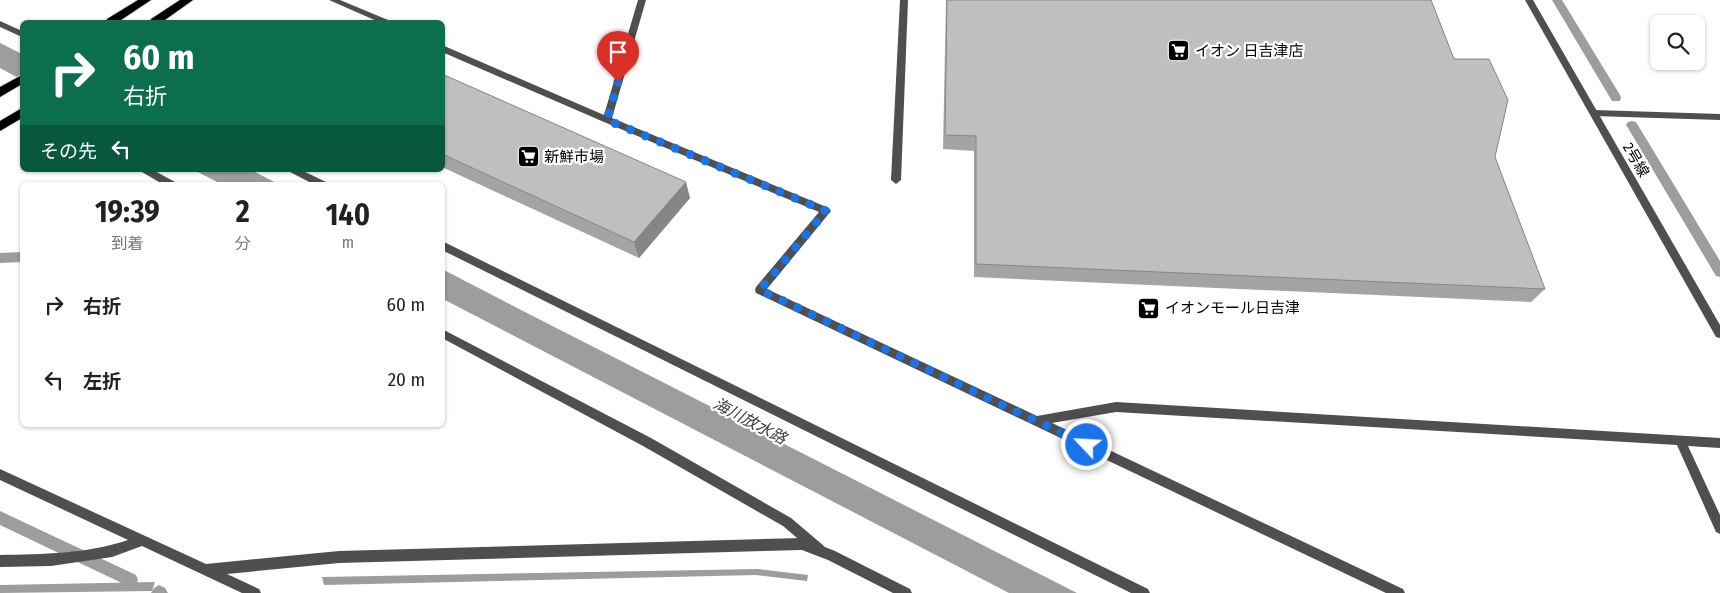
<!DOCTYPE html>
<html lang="ja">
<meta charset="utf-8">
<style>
:root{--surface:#fff;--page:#f2f2f2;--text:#222;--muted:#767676}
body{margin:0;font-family:"Fira Sans Condensed","Noto Sans JP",sans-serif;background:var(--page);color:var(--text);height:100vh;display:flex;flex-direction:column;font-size:19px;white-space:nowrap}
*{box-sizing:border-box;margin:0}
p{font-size:16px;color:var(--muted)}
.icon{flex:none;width:28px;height:28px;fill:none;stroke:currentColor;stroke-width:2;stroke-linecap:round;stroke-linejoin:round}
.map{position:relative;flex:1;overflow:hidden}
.drawer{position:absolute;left:20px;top:182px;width:425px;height:245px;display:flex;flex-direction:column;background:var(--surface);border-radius:8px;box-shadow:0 1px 4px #0004}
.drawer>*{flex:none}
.guide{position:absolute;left:20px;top:20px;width:425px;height:152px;border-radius:8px;box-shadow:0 1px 4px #0004;background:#0b6e4f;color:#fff;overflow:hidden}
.controls{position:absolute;left:1650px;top:15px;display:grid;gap:10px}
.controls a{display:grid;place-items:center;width:55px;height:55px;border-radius:8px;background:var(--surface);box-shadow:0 1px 4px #0004;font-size:25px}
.pin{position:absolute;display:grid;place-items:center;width:42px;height:42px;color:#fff;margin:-51px -21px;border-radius:50% 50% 50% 0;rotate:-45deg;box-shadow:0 0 5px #0007}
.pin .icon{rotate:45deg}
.me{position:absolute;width:55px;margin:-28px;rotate:295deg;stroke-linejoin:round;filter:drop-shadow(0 0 4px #0008)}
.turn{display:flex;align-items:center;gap:18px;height:105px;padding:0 20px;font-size:22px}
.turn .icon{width:65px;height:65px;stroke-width:2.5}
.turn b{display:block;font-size:35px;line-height:42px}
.then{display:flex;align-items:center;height:48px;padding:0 20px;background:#0003;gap:10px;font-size:19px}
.eta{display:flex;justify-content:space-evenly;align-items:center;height:85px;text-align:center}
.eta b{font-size:30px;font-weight:700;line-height:35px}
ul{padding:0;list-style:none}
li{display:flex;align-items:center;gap:15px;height:75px;padding:0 20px}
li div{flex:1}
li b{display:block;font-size:19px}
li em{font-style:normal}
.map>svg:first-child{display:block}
.water{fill:#9d9d9d}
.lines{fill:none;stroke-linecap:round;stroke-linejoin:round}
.stream{fill:#9d9d9d;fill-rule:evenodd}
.trunk-casing{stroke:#dbdbdb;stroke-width:2}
.service{fill:#4f4f4f;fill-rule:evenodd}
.minor{fill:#4f4f4f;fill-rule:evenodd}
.tertiary{fill:#4f4f4f;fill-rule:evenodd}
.trunk{fill:#000;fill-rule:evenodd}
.wall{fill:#a4a4a4}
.shaded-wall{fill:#868686}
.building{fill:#bfbfbf;stroke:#868686}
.route{stroke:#1a73e8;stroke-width:9;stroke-dasharray:0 16.2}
.labels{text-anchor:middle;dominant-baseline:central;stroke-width:4.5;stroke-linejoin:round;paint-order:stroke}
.poi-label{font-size:15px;fill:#000;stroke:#fff;text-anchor:start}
.street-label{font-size:15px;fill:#000;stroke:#fff}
.water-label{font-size:16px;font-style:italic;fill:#3e3e3e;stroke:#fff}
</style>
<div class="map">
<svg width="1720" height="593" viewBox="0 0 1720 593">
<rect width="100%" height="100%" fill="#fff"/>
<g class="water">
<path d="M0,43L22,54V80L0,68Z"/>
<path d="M194,170H251L280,185H223Z"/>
<path d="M442,269L523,311L1077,593H1009L443,299Z"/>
<path d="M758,569L808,575L807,581L756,575L324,585L322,577Z"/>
<path d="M155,582L152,591L0,593V585Z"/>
</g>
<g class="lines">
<g class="stream">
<path d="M1552,0H1562L1620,95L1621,98L1620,101H1612Z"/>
<path d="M1632,121L1636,122L1720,261V277L1716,276L1628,128L1626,125L1628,122Z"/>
<path d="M22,252V262L0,263V253Z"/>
<path d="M0,511L136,575L138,580L136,585L131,587L126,585L0,525Z"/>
<path d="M159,585L165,588L168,593H151L154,588Z"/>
</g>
<defs>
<g id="trunk">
<path d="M138,0H151L118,22H106L107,19Z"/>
<path d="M180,0H193L162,22H150L151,19Z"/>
<path d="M22,75V84L0,97V87Z"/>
<path d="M22,108V118L0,131V121Z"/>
</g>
</defs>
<use href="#trunk" class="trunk-casing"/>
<g class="service">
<path d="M329,0H340L388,20L389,22H379Z"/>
<path d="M638,0H646L612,118L829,208L831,211L767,289L1037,416L1116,402L1720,438V448L1688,446L1720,515V534L1716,532L1677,445L1116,412L1052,423L1403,589L1405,593H1386L756,293L755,290L756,287L819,212L604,122L442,52V45L604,115Z"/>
<path d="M900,0H908L901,180L896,184L891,180Z"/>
<path d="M0,21L22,31V37L0,27Z"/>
<path d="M140,170H153L175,182L177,185H164L142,172Z"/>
<path d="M288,170H301L326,182L328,185H315L290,172Z"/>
<path d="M442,241L1148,589L1150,593H1131L442,250Z"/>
<path d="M442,329L651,438L791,518L824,546L826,550L824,554L820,556L816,554L783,526L643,446L442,338Z"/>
</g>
<g class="minor">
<path d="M1594,110L1720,114V120L1594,116L1590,113Z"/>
<path d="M0,469L206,564L339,551L802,538L835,551L910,589L912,593H893L828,560L802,550L339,563L227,574L259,589L261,593H242L142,546L112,557L51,566L0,567V555C43,554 87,554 128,540L0,480Z"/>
</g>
<path class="tertiary" d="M1525,0H1533L1720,325V338L1716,337Z"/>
<use href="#trunk" class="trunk"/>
</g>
<g class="wall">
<path d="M946,0H1431L1454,59L1495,157L1545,289L1531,302L974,277V151L943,149Z"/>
<path d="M442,74L690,198L639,258L442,167Z"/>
</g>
<path class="shaded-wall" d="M686,182L690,198L639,258L634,242Z"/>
<g class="building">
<path d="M947,0H1431L1454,59H1489L1508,100L1495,157L1545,289L976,264V136L945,135Z"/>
<path d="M442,74L686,182L634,242L442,154Z"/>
</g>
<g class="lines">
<path class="route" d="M618,82L607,120L826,211L760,290L1087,445"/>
</g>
<defs>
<symbol id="supermarket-square" viewBox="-11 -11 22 22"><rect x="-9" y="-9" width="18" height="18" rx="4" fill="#000" stroke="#fff"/><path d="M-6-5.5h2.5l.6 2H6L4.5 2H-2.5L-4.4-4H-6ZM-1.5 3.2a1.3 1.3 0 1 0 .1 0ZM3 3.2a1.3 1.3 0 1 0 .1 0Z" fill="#fff"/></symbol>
</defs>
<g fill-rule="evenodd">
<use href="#supermarket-square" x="1166" y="38" width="25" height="25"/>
<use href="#supermarket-square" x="516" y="144" width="25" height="25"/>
<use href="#supermarket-square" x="1136" y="296" width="25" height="25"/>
</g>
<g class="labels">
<g class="poi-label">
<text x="1195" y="51">イオン 日吉津店</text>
<text x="544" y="157">新鮮市場</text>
<text x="1165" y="308">イオンモール日吉津</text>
</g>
<g class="street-label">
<text transform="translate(1636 160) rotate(60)">2号線</text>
</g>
<g class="water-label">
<text transform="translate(750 421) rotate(28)">海川放水路</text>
</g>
</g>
</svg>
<div class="controls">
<a><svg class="icon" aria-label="search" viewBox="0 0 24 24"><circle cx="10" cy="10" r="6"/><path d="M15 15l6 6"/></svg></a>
</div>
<div class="pin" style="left:618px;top:82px;background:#d93025"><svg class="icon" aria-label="arrive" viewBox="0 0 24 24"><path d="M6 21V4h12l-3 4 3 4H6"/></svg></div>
<svg class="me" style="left:1087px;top:445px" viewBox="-20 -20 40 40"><circle r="17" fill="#1a73e8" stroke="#fff" stroke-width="3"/><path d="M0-11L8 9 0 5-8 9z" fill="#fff"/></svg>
<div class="guide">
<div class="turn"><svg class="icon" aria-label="right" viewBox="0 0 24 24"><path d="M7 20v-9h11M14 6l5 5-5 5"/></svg><div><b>60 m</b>右折</div></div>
<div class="then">その先<svg class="icon" aria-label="left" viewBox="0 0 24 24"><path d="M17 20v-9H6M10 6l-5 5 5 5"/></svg></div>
</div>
<section class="drawer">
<div class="eta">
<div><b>19:39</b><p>到着</p></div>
<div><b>2</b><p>分</p></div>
<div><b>140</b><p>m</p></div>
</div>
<ul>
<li><svg class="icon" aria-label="right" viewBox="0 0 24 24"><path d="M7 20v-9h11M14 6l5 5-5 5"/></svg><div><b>右折</b></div><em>60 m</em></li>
<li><svg class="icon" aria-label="left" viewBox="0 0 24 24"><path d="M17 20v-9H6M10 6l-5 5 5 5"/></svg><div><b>左折</b></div><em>20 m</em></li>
</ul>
</section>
</div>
